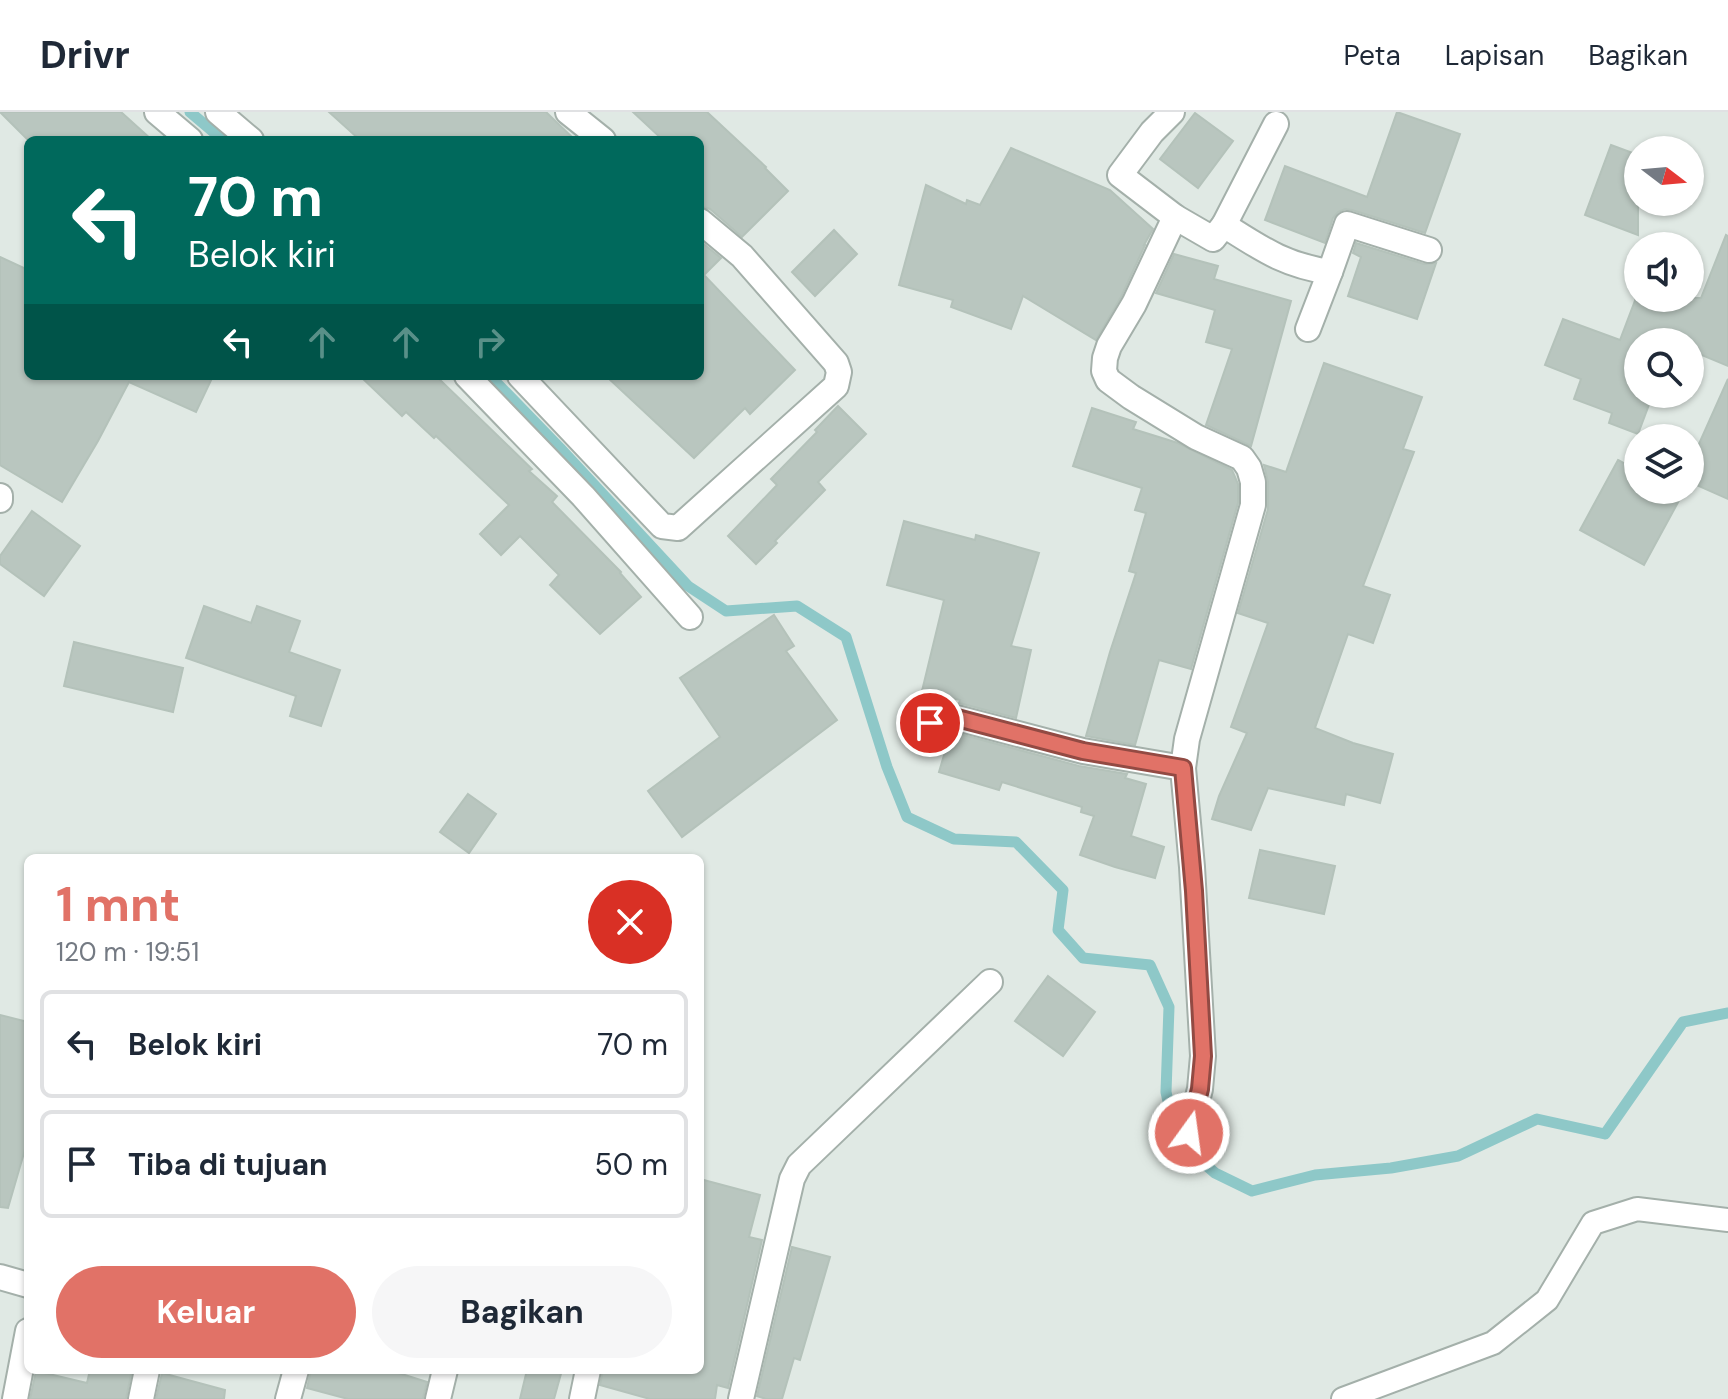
<!DOCTYPE html>
<html lang="id">
<meta charset="utf-8">
<style>
:root{--surface:#fff;--page:#f6f6f7;--text:#1f2937;--muted:#747a83;--line:#e0e1e3;--accent:#e17267}
body{margin:0;font-family:"DM Sans",sans-serif;background:var(--page);color:var(--text);height:100vh;display:flex;flex-direction:column;font-size:30px;white-space:nowrap}
*{box-sizing:border-box;margin:0}
p{font-size:26px;color:var(--muted)}
.icon{flex:none;width:44px;height:44px;fill:none;stroke:currentColor;stroke-width:2;stroke-linecap:round;stroke-linejoin:round}
.map{position:relative;flex:1;overflow:hidden}
.panel{position:absolute;left:24px;top:742px;width:680px;height:520px;display:flex;flex-direction:column;background:var(--surface);border-radius:12px;box-shadow:0 2px 6px #0004}
.panel>*{flex:none}
.banner{position:absolute;left:24px;top:24px;width:680px;height:244px;border-radius:12px;box-shadow:0 2px 6px #0004;background:#00695c;color:#fff;overflow:hidden}
.needle{width:52px;rotate:106deg}
.fabs{position:absolute;left:1624px;top:24px;display:grid;gap:16px}
.fabs a{display:grid;place-items:center;width:80px;height:80px;border-radius:50%;background:var(--surface);box-shadow:0 2px 6px #0004;font-size:40px}
.pin{position:absolute;display:grid;place-items:center;width:68px;height:68px;color:#fff;margin:-34px;border:4px solid #fff;border-radius:50%;box-shadow:0 2px 8px #0007}
.me{position:absolute;width:88px;margin:-44px;rotate:14deg;stroke-linejoin:round;filter:drop-shadow(0 0 6px #0008)}
.turn{display:flex;align-items:center;gap:28px;height:168px;padding:0 32px;font-size:36px}
.turn .icon{width:104px;height:104px;stroke-width:2.5}
.turn b{display:block;font-size:56px;line-height:68px}
.lanes{display:flex;align-items:center;height:76px;padding:0 32px;background:#0003;justify-content:center;gap:40px;direction:ltr}
.lanes .off{opacity:.35}
.round{display:grid;place-items:center;flex:none;width:84px;height:84px;border-radius:42px;background:var(--page)}
.summary{display:flex;align-items:center;justify-content:space-between;height:136px;padding:0 32px}
h1{font-size:48px;font-weight:700;line-height:60px;color:var(--accent)}
.primary-button{display:flex;gap:16px;margin-top:auto;padding:16px 32px}
.primary-button a{flex:1;height:92px;border-radius:48px;background:var(--accent);color:#fff;font-size:32px;font-weight:700;line-height:92px;text-align:center}
.primary-button a+a{background:var(--page);color:var(--text)}
ul{padding:0;list-style:none}
li{display:flex;align-items:center;gap:24px;height:108px;margin:0 16px 12px;padding:0 16px;border:4px solid var(--line);border-radius:12px}
li div{flex:1}
li b{display:block;font-size:30px}
li em{font-style:normal}
header{display:flex;align-items:center;gap:48px;box-sizing:border-box;height:112px;padding:0 40px;background:var(--surface);border-bottom:2px solid var(--line)}
header strong{font-size:38px}
nav{display:flex;gap:44px;margin-inline-start:auto;font-size:28px}
.map>svg:first-child{display:block}
.lines{fill:none;stroke-linecap:round;stroke-linejoin:round}
.stream{stroke:#8ec8c8;stroke-width:11}
.building{fill:#b9c6bf;stroke:#b4c2ba;stroke-width:2}
.service-casing{stroke:#a4b0aa;stroke-width:26}
.minor-casing{stroke:#a4b0aa;stroke-width:28}
.service{stroke:#fff;stroke-width:22}
.minor{stroke:#fff;stroke-width:24}
.route-casing{stroke:#924a43;stroke-width:20}
.route{stroke:#e17267;stroke-width:14}
</style>
<header>
<strong>Drivr</strong>
<nav><a>Peta</a><a>Lapisan</a><a>Bagikan</a></nav>
</header>
<div class="map">
<svg width="1728" height="1287" viewBox="0 0 1728 1287">
<rect width="100%" height="100%" fill="#e0e9e4"/>
<g class="lines">
<g class="stream">
<path d="M190,0L223,28"/>
<path d="M490,264L560,336L688,474L726,499L797,494L846,525L887,655L907,705L954,727L1016,730L1063,778L1058,818L1083,846L1150,853L1169,895L1166,980L1176,1027L1215,1061L1252,1079L1315,1063L1391,1056L1458,1044L1537,1007L1605,1022L1683,910L1728,901"/>
</g>
</g>
<g class="building">
<path d="M0,0H121L152,28H28Z"/>
<path d="M329,0H546L575,28H360Z"/>
<path d="M633,0H707L766,55L765,56L788,79L742,125L710,97L700,94V28H663Z"/>
<path d="M1397,0L1460,22L1425,121L1352,98L1345,97L1338,100L1333,106L1325,131L1265,108L1285,54L1367,85Z"/>
<path d="M1195,1L1233,29L1198,76L1160,47Z"/>
<path d="M1611,33L1638,43V123L1585,103Z"/>
<path d="M1011,36L1110,78L1153,117L1144,133H1145L1121,185L1096,228L1023,184L1011,217L951,195L953,188L899,173L926,73L966,92L967,88L980,93Z"/>
<path d="M834,118L857,142L815,184L792,160Z"/>
<path d="M1726,123L1728,124V254L1690,238V230H1638V282H1653L1638,322L1609,311L1612,301L1574,287L1581,267L1545,253L1563,207L1620,228L1636,186H1701Z"/>
<path d="M700,129L721,146L704,163L795,258L750,302L745,296L694,346L606,264H700Z"/>
<path d="M1356,131L1424,152L1436,151L1417,207L1348,184L1361,145L1353,141Z"/>
<path d="M1174,142L1218,154L1214,167L1291,189L1251,334L1206,313L1232,237L1206,230L1215,198L1156,181Z"/>
<path d="M0,145L28,158V264H213L196,300L129,270L98,329L62,390L0,353Z"/>
<path d="M1324,251L1422,285L1403,337L1414,340L1363,474L1390,483L1373,531L1348,522L1315,616L1353,631L1393,642L1380,691L1346,682L1344,693L1268,676L1251,718L1212,707L1219,684L1247,621L1231,615L1268,511L1238,501L1268,397V370L1264,353L1286,360Z"/>
<path d="M360,264H436L532,357L529,359L557,384L552,390L621,460L620,461L641,485L600,522L550,473L559,463L520,424L501,443L480,422L509,393L436,324L434,326L406,300L402,304Z"/>
<path d="M1728,267V387L1690,370V352Z"/>
<path d="M838,294L866,322L818,370L825,378L775,429L777,431L756,452L728,424L777,373L771,367L817,320L815,318Z"/>
<path d="M1092,296L1136,310L1133,317L1178,331L1232,358L1238,372V391L1191,557L1159,548L1135,633L1086,624L1110,540L1136,461L1129,459L1146,401L1135,398L1142,376L1073,354Z"/>
<path d="M1618,348L1638,359V378H1672L1682,383L1644,453L1580,418Z"/>
<path d="M32,399L80,434L44,484L0,452V444Z"/>
<path d="M904,409L975,428L976,423L1039,441L1011,534L1031,538L1016,606L959,591L960,588L922,579L944,488L887,473Z"/>
<path d="M204,494L251,511L257,494L300,509L289,540L340,558L321,614L290,604L296,584L186,546Z"/>
<path d="M774,503L794,534L786,539L837,608L682,725L648,679L720,625L680,566Z"/>
<path d="M74,530L183,556L173,600L64,574Z"/>
<path d="M956,621L1079,654L1127,662L1125,666L1146,672L1131,724L1164,735L1155,766L1115,755L1080,743L1094,704L1081,700L1082,695L1002,670L999,678L939,660L950,623Z"/>
<path d="M468,682L496,702L469,741L440,720Z"/>
<path d="M1260,738L1335,754L1324,802L1249,786Z"/>
<path d="M1048,864L1095,900L1063,944L1015,909Z"/>
<path d="M0,903L28,910V1027L8,1096L0,1095Z"/>
<path d="M700,1067L760,1083L749,1125L762,1128L728,1276L717,1273L715,1287H650L600,1273L603,1258H700Z"/>
<path d="M792,1135L830,1145L800,1248L794,1246L782,1287H766L757,1284Z"/>
<path d="M90,1258H132L126,1287H30L36,1259L87,1271Z"/>
<path d="M311,1258H389L427,1270L423,1287H348L307,1276Z"/>
<path d="M527,1258H562L554,1287H520Z"/>
<path d="M162,1261L225,1278L224,1287H156Z"/>
</g>
<g class="lines">
<defs>
<path id="service" d="M1343,1287L1493,1231L1547,1188L1593,1111L1637,1097L1728,1108"/>
<g id="minor">
<path d="M157,0L190,28"/>
<path d="M218,0L251,28"/>
<path d="M568,0L603,28"/>
<path d="M1172,0L1152,20L1120,63L1175,105L1134,192L1109,234L1105,246L1104,259L1108,268L1131,285L1196,325L1242,346L1249,356L1253,370V393L1187,627L1183,656L1192,755L1203,944L1200,977L1189,1021"/>
<path d="M1175,105L1213,127L1224,113C1262,137 1284,153 1330,160L1347,112L1429,138"/>
<path d="M1224,113L1276,12"/>
<path d="M1308,217L1330,160"/>
<path d="M467,264L583,384L690,505"/>
<path d="M520,264L662,414L678,416L836,274L839,260L836,251L742,144L700,109"/>
<path d="M0,384V388"/>
<path d="M930,611L957,606L1083,639L1183,656"/>
<path d="M0,1165L28,1173"/>
<path d="M15,1287L28,1219"/>
<path d="M141,1287L147,1258"/>
<path d="M288,1287L296,1258"/>
<path d="M438,1287L445,1258"/>
<path d="M582,1287L588,1258"/>
<path d="M741,1287L792,1067L799,1053L990,870"/>
</g>
</defs>
<use href="#service" class="service-casing"/>
<use href="#minor" class="minor-casing"/>
<use href="#service" class="service"/>
<use href="#minor" class="minor"/>
</g>
<g class="lines">
<defs>
<path id="route" d="M930,611L957,606L1083,639L1183,656L1194,779L1203,944L1200,977L1189,1021"/>
</defs>
<use href="#route" class="route-casing"/>
<use href="#route" class="route"/>
</g>
</svg>
<div class="fabs">
<a><svg class="needle" viewBox="-14 -14 28 28"><path d="M0-13l5 13h-10z" fill="#e53935"/><path d="M0 13l5-13h-10z" fill="#747a83"/></svg></a>
<a><svg class="icon" aria-label="sound" viewBox="0 0 24 24"><path d="M4 9h4l5-4v14l-5-4H4zM17 9q2 3 0 6"/></svg></a>
<a><svg class="icon" aria-label="search" viewBox="0 0 24 24"><circle cx="10" cy="10" r="6"/><path d="M15 15l6 6"/></svg></a>
<a><svg class="icon" aria-label="layers" viewBox="0 0 24 24"><path d="M12 4l9 5-9 5-9-5zM3 14l9 5 9-5"/></svg></a>
</div>
<div class="pin" style="left:930px;top:611px;background:#d93025"><svg class="icon" aria-label="arrive" viewBox="0 0 24 24"><path d="M6 21V4h12l-3 4 3 4H6"/></svg></div>
<svg class="me" style="left:1189px;top:1021px" viewBox="-20 -20 40 40"><circle r="17" fill="#e17267" stroke="#fff" stroke-width="3"/><path d="M0-11L8 9 0 5-8 9z" fill="#fff"/></svg>
<div class="banner">
<div class="turn"><svg class="icon" aria-label="left" viewBox="0 0 24 24"><path d="M17 20v-9H6M10 6l-5 5 5 5"/></svg><div><b>70 m</b>Belok kiri</div></div>
<div class="lanes"><svg class="icon" aria-label="left" viewBox="0 0 24 24"><path d="M17 20v-9H6M10 6l-5 5 5 5"/></svg><svg class="icon off" aria-label="ahead" viewBox="0 0 24 24"><path d="M12 20V5M6 11l6-6 6 6"/></svg><svg class="icon off" aria-label="ahead" viewBox="0 0 24 24"><path d="M12 20V5M6 11l6-6 6 6"/></svg><svg class="icon off" aria-label="right" viewBox="0 0 24 24"><path d="M7 20v-9h11M14 6l5 5-5 5"/></svg></div>
</div>
<section class="panel">
<div class="summary"><div><h1>1 mnt</h1><p>120 m · 19:51</p></div><a class="round" style="background:#d93025;color:#fff"><svg class="icon" aria-label="close" viewBox="0 0 24 24"><path d="M6 6l12 12M18 6L6 18"/></svg></a></div>
<ul>
<li><svg class="icon" aria-label="left" viewBox="0 0 24 24"><path d="M17 20v-9H6M10 6l-5 5 5 5"/></svg><div><b>Belok kiri</b></div><em>70 m</em></li>
<li><svg class="icon" aria-label="arrive" viewBox="0 0 24 24"><path d="M6 21V4h12l-3 4 3 4H6"/></svg><div><b>Tiba di tujuan</b></div><em>50 m</em></li>
</ul>
<div class="primary-button"><a>Keluar</a><a>Bagikan</a></div>
</section>
</div>
